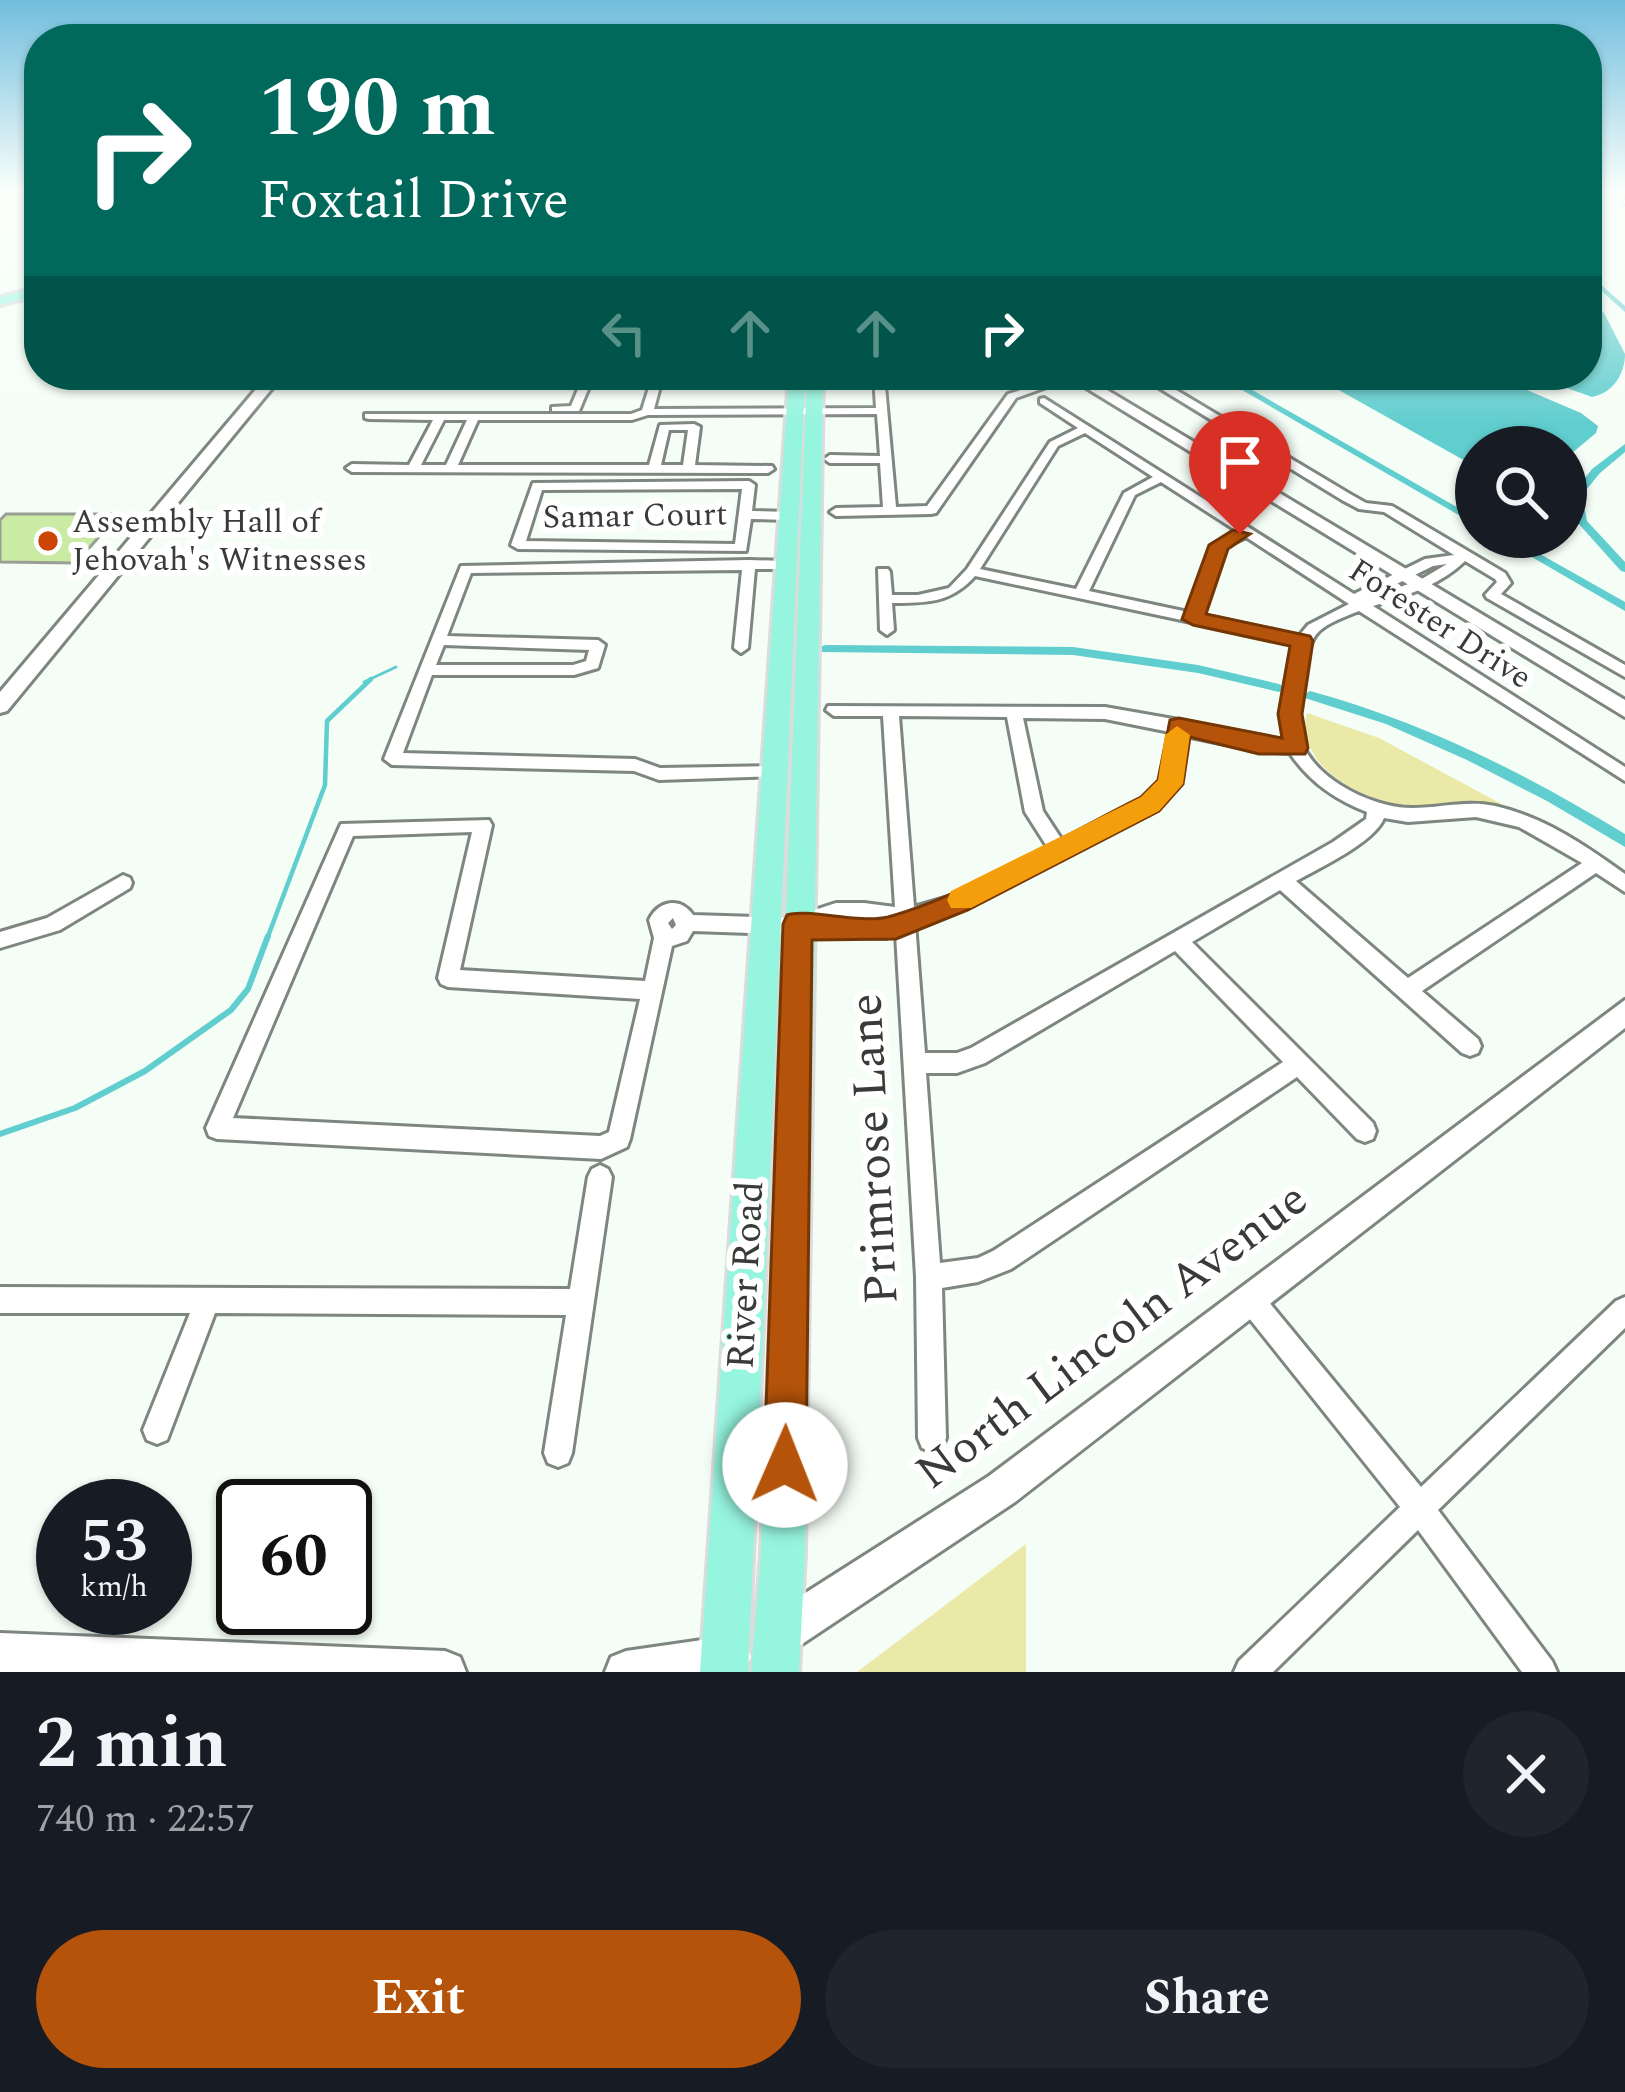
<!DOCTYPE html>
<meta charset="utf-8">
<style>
:root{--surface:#171b24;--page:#20242c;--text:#f1f3f6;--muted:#9ea1a6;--accent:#b45309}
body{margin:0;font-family:Spectral,serif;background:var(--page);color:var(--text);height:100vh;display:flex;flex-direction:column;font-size:45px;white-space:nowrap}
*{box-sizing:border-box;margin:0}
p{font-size:39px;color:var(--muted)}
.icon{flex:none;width:66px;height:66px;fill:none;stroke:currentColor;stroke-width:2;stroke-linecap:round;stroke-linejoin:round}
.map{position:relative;height:1672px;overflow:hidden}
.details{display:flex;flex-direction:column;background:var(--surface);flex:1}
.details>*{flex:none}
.guide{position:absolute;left:24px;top:24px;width:1578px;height:366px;border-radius:48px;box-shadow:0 3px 9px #0004;background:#00695c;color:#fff;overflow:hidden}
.controls{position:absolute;left:1455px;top:426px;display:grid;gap:24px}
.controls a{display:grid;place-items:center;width:132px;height:132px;border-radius:50%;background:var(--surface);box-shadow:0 3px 9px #0004;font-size:60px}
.speed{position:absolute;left:36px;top:1479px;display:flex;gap:24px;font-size:60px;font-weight:700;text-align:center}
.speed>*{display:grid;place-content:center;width:156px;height:156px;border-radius:50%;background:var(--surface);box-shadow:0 3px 9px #0004;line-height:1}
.speed small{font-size:30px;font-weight:400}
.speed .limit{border:6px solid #111;border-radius:18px;background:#fff;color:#111}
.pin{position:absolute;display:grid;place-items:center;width:102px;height:102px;color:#fff;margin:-123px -51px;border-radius:50% 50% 50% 0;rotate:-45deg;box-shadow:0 0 12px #0007}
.pin .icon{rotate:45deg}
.me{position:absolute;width:132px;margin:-66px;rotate:1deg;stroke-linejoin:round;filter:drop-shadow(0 0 9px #0008)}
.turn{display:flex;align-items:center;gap:42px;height:252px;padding:0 36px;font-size:54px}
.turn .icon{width:156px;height:156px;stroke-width:2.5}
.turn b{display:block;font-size:84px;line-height:102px}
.lanes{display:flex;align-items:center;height:114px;padding:0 36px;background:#0003;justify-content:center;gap:60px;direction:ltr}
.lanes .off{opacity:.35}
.round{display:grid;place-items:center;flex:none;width:126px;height:126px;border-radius:63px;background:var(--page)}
.headline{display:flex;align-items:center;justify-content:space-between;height:204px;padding:0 36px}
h1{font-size:72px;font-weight:700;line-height:90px}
.action{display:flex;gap:24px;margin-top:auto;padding:24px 36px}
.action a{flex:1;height:138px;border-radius:72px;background:var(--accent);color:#fff;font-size:48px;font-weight:700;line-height:138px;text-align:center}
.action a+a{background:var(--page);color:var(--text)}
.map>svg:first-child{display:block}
.green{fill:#ebe9a7}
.water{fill:#60cdce}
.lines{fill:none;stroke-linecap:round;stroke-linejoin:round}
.stream-far2{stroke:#60cdce;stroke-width:3}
.stream-far1{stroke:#60cdce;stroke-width:4.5}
.stream{stroke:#60cdce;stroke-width:6}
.canal{fill:#60cdce;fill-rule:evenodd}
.building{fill:#c9eba4;stroke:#999e95;stroke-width:3}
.street-casing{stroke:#7e8680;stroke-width:6}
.secondary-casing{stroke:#7e8680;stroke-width:6}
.primary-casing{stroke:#dbdcdb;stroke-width:6}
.street{fill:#fff;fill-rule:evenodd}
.secondary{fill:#fff;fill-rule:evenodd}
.primary{fill:#96f5df;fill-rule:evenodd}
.rail{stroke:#989e98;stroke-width:3;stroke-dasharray:9 4.5;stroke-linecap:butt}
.route{fill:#b45309;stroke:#753606;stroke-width:3}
.slow{fill:#f59e0b}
.poi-dot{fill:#cb4504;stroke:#fff;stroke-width:4.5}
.labels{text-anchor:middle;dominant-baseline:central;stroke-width:12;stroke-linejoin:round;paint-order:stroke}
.far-street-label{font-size:33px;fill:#383b38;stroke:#fff}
.far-poi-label{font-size:33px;fill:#383b38;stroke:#fff;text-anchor:start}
.street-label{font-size:39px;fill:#383b38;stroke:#fff}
.near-street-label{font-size:48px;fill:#383b38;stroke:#fff}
</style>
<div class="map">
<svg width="1625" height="1672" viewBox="0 0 1625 1672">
<rect width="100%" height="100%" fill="#f5fef6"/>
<g class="green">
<path d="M1307,713L1379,738L1507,807C1475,804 1444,807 1413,806C1366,803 1294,768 1307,713Z"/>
<path d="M1026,1544V1672H857Z"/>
</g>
<g class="water">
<path d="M1587,294L1604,313L1625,354C1625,374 1613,393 1592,397L1531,375H1587Z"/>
<path d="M1312,375H1492L1581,413L1598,426L1596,433L1566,458V447H1476V467Z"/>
</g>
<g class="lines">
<path class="stream-far2" d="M364,682L396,667"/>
<path class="stream-far1" d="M267,939L325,785L327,721L371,679"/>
<path class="stream" d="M0,1134L75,1108L145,1071L231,1010L248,989L268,936"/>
<g class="canal">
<path d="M1625,203V207L1619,205L1620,204Z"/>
<path d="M1587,272L1625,306V312L1587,278Z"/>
<path d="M1216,375H1226L1476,518V525Z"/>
<path d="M1625,444V452L1600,473L1582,495L1587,521L1625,562V572L1621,571L1577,522L1572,495L1592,469Z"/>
<path d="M1497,537H1510L1625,602V611Z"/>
<path d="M826,645L1073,647L1198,665L1279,684L1286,688L1279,692L1198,673L1073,655L822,652V646Z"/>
<path d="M1310,691C1423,722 1525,773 1625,834V847L1547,801L1467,760L1386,724L1305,698L1303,695Z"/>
</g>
</g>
<path class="building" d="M6,514H119L76,563L0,562V520Z"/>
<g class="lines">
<defs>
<g id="street">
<path d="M584,375H594L579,411H552V407L571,406Z"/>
<path d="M653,375H663L654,409L876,408L874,375H884L896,507L927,506L1008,394L1050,381L1055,384L1016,398L936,513L931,514L836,516L830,512L836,508L883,507L880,463H830L824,459L830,455L880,456L877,414L648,415L632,420H478L458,465H649L660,425L694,424L700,427L695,465L772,466L774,469L768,473L352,472L346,468L352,464L409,465L433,420L369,419L365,418V414H631L642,410ZM444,420H467L446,465H421ZM669,430H688L683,465H661Z"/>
<path d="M1106,375H1123L1087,387L1082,384Z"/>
<path d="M1138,375H1151L1350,494L1366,503L1392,506L1505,573L1511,583L1501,594L1625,665V677L1487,598L1485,595L1497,582L1495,579L1465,561C1439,586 1407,595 1373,606L1625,767V781L1359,611C1308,631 1312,633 1303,683C1300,698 1296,714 1298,729C1304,775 1370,808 1412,808C1440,808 1467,800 1495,806C1544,817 1585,845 1625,874V892L1596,873L1422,991L1478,1039L1481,1046L1478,1053L1470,1056L1462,1053L1280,890L1192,942L1373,1123L1376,1131L1373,1139L1365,1142L1357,1139L1297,1077L1011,1269L978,1282L942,1288L946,1438L942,1448L932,1452L922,1448L918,1438L916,1277L896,934L886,938L693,931L687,941L672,946L630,1139L627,1147L601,1159L217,1139L209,1136L206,1128L341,824L489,820L492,825L460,970L645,981L654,938L649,920C658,901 680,896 693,915L790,918L836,903H864L895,907L883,716H834L826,710L828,706L1105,707L1179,720L1259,739L1285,741L1282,713L1294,644L975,576C951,603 927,603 892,603L894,630L887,635L880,630L878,569H888L890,572L892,595H918L949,588L967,569L1050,442L1078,428L1040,403V399L1044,398L1354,594L1425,559L1454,555L1384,512L1359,509L1342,500ZM1085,433L1153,477L1124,493L1076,589L980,569L1058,446ZM1161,482L1237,531L1212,545L1188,612L1089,591L1135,495ZM1246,537L1349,604L1308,625L1299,636L1202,615L1225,547ZM1447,564L1420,580L1368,598L1433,566ZM899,716L1007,717L1025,812L1048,848L952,896L914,907ZM1023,718L1105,719L1170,732L1162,782L1144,799L1062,840L1043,811ZM1186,736L1259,751L1290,753C1309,782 1336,800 1367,812L1366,819L1333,842L971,1048L957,1053H925L915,923L964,908L1156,809L1179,784ZM1476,817L1519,827L1582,863L1408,978L1296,881C1319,868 1375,842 1384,818L1408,822ZM472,832L438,978L441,984L448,987L640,999L609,1132L600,1136L233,1118L353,836ZM673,918L676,925L672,929L668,923ZM850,918L884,921L832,920ZM1175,951L1283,1062L993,1251L978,1258L940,1263L926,1073H957L985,1063Z"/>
<path d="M749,481L755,485L752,511L789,512L795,516L789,520L751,519L746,551L518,549L511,545L533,483ZM742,489L735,544L526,541L542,490Z"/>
<path d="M749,560L786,561L793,565L786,569H755L748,648L741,653L734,648L742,570L471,573L447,636L598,640L605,645L598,668L574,675H432L403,753L635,759L660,768L774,766L780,768L782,772L780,776L659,780L634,771L392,765L384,759L461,566ZM444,645L589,650L586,661L573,665H436Z"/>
<path d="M123,875L130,878L132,883L130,888L60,930L0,948V932L47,918Z"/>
<path d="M600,1165L608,1169L612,1177L572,1453L568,1463L558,1467L548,1463L544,1453L566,1315L215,1313L167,1440L157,1444L147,1440L143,1430L190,1313H0V1287L570,1289L588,1177L592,1169Z"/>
<path d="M1250,1286L1259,1290L1421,1487L1616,1301L1625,1297V1328L1438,1510L1552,1661L1557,1672H1522L1418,1530L1273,1672H1234L1239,1661L1400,1507L1241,1308L1237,1299L1241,1290Z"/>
</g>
<g id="secondary">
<path d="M268,375H283L7,711L0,713V692Z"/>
<path d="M1065,375H1082L1625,700V717Z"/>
<path d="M1625,1000V1028L1015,1502L793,1650L778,1656L763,1650L757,1635L763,1620L989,1476Z"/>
<path d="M0,1633L445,1651L460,1657L466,1672H0Z"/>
<path d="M730,1636L745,1642L751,1657L744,1672H605L611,1657L626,1651Z"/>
</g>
<g id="primary">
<path d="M39,287V295L0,305V297Z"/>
<path d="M789,375H805L748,1672H700Z"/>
<path d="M807,375H823L805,1554L799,1672H751L761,1554Z"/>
</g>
</defs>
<use href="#street" class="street-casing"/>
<use href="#secondary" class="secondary-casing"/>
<use href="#primary" class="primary-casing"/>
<use href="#street" class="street"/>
<use href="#secondary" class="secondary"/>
<use href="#primary" class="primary"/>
<path class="rail" d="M1608,192L1625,198"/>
</g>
<linearGradient id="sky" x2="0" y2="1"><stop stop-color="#71bede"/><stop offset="0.45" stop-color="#fafffb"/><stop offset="1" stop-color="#fafffb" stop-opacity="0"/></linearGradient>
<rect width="1625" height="426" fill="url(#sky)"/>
<path class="route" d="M1233,530L1250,534L1228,549L1206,614L1310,636L1313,641L1302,714L1308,748L1305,754H1259L1190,737L1183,784L1159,811L968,910L896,939L812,940L806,1465L800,1480L785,1486L770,1480L764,1465L783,924L787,915C806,908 859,924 888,917C966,896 1066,834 1141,797L1158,780L1170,720L1179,718L1282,738L1278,714L1290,646L1193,625L1182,619L1209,545Z"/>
<path class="slow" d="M1177,726L1190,735L1183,784L1159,811L971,908H951L947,900L951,891L1141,797L1158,780L1165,735Z"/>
<circle class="poi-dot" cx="48" cy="541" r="12"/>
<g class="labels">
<g class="far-street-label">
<text transform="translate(635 516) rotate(-1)">Samar Court</text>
<text transform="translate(1440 624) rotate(33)">Forester Drive</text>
</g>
<g class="far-poi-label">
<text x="72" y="522">Assembly Hall of<tspan x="72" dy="38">Jehovah's Witnesses</tspan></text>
</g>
<g class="street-label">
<text transform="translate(746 1275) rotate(-87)">River Road</text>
</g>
<g class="near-street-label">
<text transform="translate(874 1149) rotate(-93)">Primrose Lane</text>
<text transform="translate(1112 1336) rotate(-37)">North Lincoln Avenue</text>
</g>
</g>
</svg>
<div class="controls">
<a><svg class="icon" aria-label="search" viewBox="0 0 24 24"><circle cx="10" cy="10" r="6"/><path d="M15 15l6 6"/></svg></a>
</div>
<div class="speed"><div>53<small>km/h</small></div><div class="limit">60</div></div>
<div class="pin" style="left:1240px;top:534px;background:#d93025"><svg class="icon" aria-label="arrive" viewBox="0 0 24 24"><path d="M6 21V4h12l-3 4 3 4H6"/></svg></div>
<svg class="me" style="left:785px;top:1465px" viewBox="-20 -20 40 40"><circle r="19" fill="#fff"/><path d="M0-13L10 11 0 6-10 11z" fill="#b45309"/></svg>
<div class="guide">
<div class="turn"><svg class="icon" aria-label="right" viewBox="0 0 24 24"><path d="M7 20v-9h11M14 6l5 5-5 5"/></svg><div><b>190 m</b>Foxtail Drive</div></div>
<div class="lanes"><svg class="icon off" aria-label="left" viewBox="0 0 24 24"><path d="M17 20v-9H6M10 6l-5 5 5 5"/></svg><svg class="icon off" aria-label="ahead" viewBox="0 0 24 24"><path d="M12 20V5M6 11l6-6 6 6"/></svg><svg class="icon off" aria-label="ahead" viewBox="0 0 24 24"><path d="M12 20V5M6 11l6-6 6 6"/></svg><svg class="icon" aria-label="right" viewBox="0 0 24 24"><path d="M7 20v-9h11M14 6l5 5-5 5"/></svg></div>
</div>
</div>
<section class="details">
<div class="headline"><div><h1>2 min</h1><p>740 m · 22:57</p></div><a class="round"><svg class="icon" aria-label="close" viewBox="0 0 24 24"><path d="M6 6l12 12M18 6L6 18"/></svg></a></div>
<div class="action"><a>Exit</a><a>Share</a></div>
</section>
